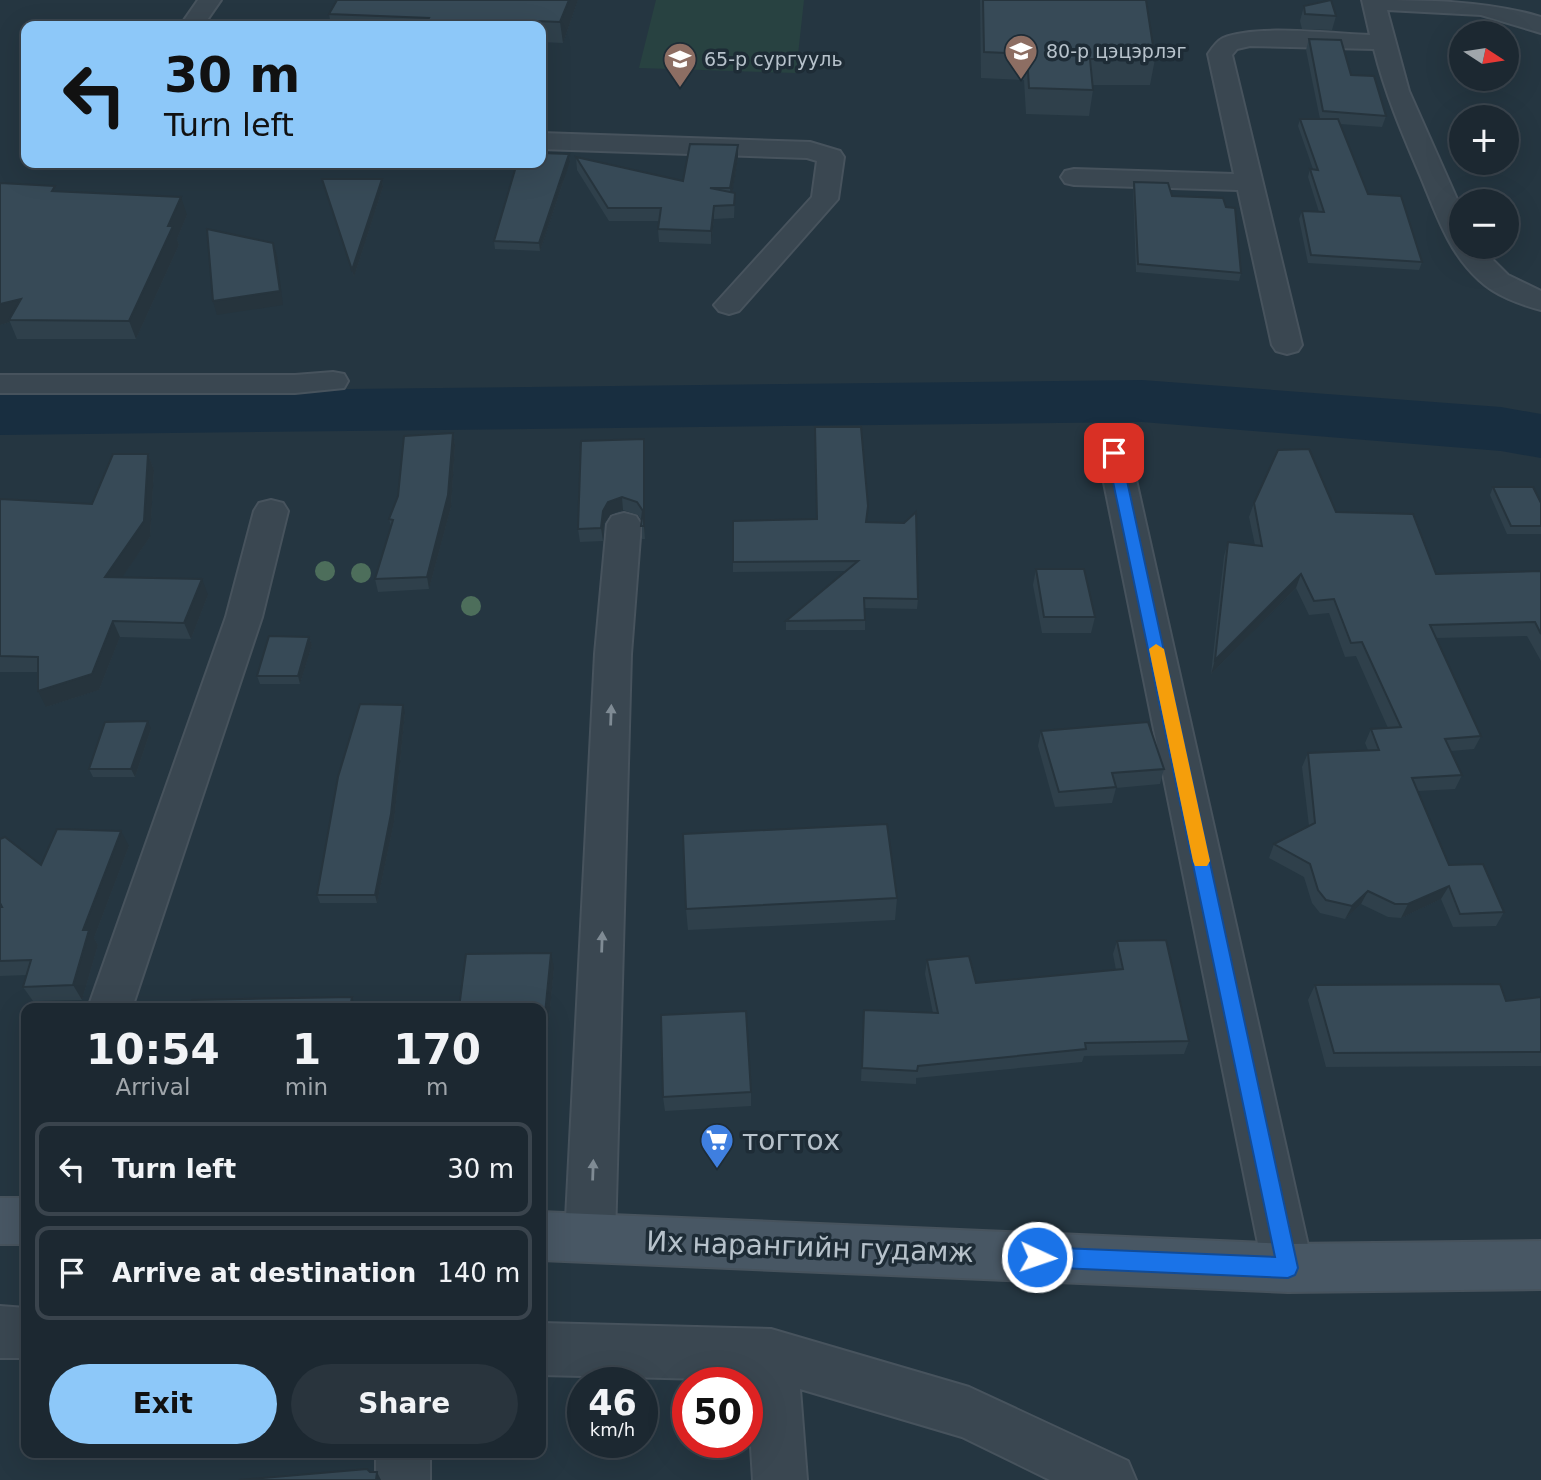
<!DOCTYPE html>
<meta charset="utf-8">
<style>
:root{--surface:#1c2831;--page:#29343d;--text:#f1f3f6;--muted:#a0a6ab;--line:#3a444d;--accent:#8dc8f9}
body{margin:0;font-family:"DejaVu Sans",sans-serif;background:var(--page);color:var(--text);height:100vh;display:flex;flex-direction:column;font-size:26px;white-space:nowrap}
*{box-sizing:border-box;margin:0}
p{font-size:23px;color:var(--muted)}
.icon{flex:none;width:38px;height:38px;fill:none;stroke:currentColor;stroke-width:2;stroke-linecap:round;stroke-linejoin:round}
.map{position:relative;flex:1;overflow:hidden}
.sheet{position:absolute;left:21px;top:1003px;width:525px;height:455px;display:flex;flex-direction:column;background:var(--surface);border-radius:14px;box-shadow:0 7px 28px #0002,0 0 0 2px var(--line)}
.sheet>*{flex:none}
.banner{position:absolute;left:21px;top:21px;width:525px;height:147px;border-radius:14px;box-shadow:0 7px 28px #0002,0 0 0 2px var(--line);background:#8dc8f9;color:#111;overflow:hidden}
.needle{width:46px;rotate:102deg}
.fabs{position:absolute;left:1449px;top:21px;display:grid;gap:14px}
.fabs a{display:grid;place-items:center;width:70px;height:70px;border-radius:50%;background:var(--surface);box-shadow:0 7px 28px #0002,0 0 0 2px var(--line);font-size:35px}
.speed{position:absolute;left:567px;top:1367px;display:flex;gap:14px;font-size:35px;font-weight:700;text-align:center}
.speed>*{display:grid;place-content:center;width:91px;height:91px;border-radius:50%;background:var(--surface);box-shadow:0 7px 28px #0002,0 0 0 2px var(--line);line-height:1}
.speed small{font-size:18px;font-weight:400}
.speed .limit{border:10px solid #d22;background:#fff;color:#111}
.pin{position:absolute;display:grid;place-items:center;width:60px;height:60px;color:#fff;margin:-30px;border-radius:14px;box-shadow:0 4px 10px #0006}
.me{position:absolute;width:77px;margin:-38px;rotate:93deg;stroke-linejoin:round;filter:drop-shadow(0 0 5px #0008)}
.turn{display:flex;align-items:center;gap:24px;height:147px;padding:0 28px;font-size:32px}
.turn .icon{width:91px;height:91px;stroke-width:2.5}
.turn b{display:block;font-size:49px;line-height:60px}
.eta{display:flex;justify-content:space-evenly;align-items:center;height:119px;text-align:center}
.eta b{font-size:42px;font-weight:600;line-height:49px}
.button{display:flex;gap:14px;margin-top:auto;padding:14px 28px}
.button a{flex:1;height:80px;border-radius:42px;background:var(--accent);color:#111;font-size:28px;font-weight:600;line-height:80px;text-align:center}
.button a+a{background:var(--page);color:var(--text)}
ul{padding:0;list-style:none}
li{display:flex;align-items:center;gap:21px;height:94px;margin:0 14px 10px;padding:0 14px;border:4px solid var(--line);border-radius:14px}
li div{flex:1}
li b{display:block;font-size:26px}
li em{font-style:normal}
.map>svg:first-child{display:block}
.green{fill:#284241}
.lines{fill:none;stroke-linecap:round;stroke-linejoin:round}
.river{fill:#182e40;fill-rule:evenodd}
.street-casing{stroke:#47535d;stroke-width:4}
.secondary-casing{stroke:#47535d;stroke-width:4}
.street{fill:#3a4751;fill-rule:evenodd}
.secondary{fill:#485764;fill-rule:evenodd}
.tree{fill:#4d6e5b}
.wall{fill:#2f404b}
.shaded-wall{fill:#26343d}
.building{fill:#374a57;stroke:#26343d;stroke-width:2}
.oneway{fill:#7f8b94}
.route{fill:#1a73e8;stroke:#114b97;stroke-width:2}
.slow{fill:#f59e0b}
.labels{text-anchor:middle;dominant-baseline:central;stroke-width:7;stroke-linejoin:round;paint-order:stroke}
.far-poi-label{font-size:19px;fill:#b7c2cb;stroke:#1e2c36;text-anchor:start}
.near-poi-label{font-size:28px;fill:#b7c2cb;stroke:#1e2c36;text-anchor:start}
.near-street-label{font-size:28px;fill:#b7c2cb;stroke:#1e2c36}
</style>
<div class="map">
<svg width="1541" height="1480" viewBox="0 0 1541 1480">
<rect width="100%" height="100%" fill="#253641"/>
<path class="green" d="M656,0H804L796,73L639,68Z"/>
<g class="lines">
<path class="river" d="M1142,380L1501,407L1541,414V458L1501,451L1142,422L0,435V393Z"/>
<defs>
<g id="street">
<path d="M198,0H221L203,26H180Z"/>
<path d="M1362,0C1422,0 1485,0 1541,17V33L1481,15L1387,10L1409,91L1461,208V247H1480L1508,275L1541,291V310C1519,304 1496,296 1479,280C1448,252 1436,213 1420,175C1402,133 1385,93 1374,49L1250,46L1237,49L1232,55L1302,345L1298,351L1287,354L1276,351L1272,345L1238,190L1074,185L1065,183L1061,177L1065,171L1074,169L1234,174L1208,54C1212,48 1217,41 1223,38C1256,24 1333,34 1370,35Z"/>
<path d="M541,133L810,142L840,151L844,157L838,199L739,311L729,314L719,311L714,305L812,197L817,161L807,158L541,149Z"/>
<path d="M333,372L344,374L348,381L344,388L295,393H0V375H295Z"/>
<path d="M1114,443L1125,446L1130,453L1313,1268L1306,1285L1288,1292L1270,1285L1263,1268L1098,453L1103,446Z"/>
<path d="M271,500L283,503L288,511L262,617L132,1008H88L226,617L254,511L259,503Z"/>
<path d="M624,513L636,516L641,524L631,654L615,1238L607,1255L590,1262L573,1255L565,1238L595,654L607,524L612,516Z"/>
<path d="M0,1306L26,1308V1358H0Z"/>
<path d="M541,1323L771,1329L969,1387L1128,1461L1136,1480H1050L962,1437L800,1389L807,1480H753L747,1380L541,1375Z"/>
<rect x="376" y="1452" width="54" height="28"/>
</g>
<g id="secondary">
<rect x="0" y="1198" width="26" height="46"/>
<path d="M541,1212L1288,1244L1541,1241V1289L1288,1292L541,1260Z"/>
</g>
</defs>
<use href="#street" class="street-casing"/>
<use href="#secondary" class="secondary-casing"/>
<use href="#street" class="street"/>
<use href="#secondary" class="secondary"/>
</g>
<g class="tree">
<circle cx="325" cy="571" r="10"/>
<circle cx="361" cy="573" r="10"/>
<circle cx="471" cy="606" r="10"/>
</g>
<g class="wall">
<path d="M337,0H578L563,43L541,42V26H331L329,14Z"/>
<path d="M980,0H1146L1155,59L1150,85H1092L1093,90L1089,116L1026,114L1024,80L981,78Z"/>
<path d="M1304,6L1336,16L1332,30L1302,29L1300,21Z"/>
<path d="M1309,39L1351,75L1386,116L1382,127L1340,124L1368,194L1422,262L1419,270L1308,263L1299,219L1302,211L1319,212L1308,177L1310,169H1313L1298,126L1300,119H1320L1306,50Z"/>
<path d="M738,145V158L732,193H735L734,218L714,219L711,244L659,242L658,229L659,221H609L577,170L576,157L683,181Z"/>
<path d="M569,154L570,162L540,251L495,249L494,241Z"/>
<path d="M322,179H382L383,187L354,277Z"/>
<path d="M1134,182L1172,196L1241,273L1239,281L1136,272L1133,189Z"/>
<path d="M0,183L57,191L187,215L177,239L179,245L136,339H17L10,322L0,325Z"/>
<path d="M453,433L455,445L451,507L429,589L378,592L375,579L391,526L389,519Z"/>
<path d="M815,437L867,522L918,599L917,609L865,608V630H786V621L846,571L733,572V521L817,519Z"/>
<path d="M645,452V539H642V521L638,515L623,510L610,515L604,524L603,541L580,542L578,529Z"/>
<path d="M148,454L154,470L150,537L122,577L208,595L191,639L120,637L99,690L46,707L38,672H0V499L92,504Z"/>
<path d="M1493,487L1541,503V534H1507L1490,495Z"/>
<path d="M1254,503L1336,512L1436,574L1541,571V661L1527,636L1436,638L1481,736L1474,749L1451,751L1462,775L1455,789L1418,791L1449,865L1504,912L1496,926L1453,927L1441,899L1401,918L1388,917L1361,904L1345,919L1320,913L1312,903L1304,877L1269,858L1274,844L1309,826L1302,767L1308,753L1368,750L1365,743L1371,729L1388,728L1356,656L1345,657L1329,613L1309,615L1296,588L1211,674L1224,556L1228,542L1255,545L1249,517Z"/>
<path d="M1036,569L1095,617L1091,633H1042L1033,585Z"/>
<path d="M309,637L312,645L300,684H260L257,676Z"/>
<path d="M405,713L394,822L377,903H320L317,895Z"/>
<path d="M151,729L135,777H93L89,769Z"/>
<path d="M1041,731L1164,769L1160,784L1116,788L1112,803L1055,807L1038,746Z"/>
<path d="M129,846L94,938L98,945L82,1000L33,1001L23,987L27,975L0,976V907H2L41,865Z"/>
<path d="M897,898L895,920L688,930L686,909Z"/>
<path d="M1117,941L1189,1041L1184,1054L1084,1056L1082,1062L916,1078V1084L861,1081L864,1010L933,1013L925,974L927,960L976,983L1116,970L1113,954Z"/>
<path d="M554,968L547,1039H541V1008Z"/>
<path d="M1315,985L1506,1001L1541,997V1066L1326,1067L1308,1000Z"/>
<path d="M751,1092V1106L665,1111L663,1097Z"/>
</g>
<g class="shaded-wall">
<path d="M569,0H578L563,43L560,22Z"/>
<path d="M738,145V158L731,201L730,188Z"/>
<path d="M569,154L570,162L540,251L539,243Z"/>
<path d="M382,179L383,187L354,277L352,270Z"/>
<path d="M181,197L187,215L177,239L179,245L136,339L129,321Z"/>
<path d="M714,206V219L711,244V231Z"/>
<path d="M273,243L277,256L283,305L217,315L213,301Z"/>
<path d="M21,299L9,320L10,322L0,325V304Z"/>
<path d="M453,433L455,445L451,507L429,589L427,577Z"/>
<path d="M644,439L645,452V539L644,526Z"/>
<path d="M148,454L154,470L150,537L112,592L105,577Z"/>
<path d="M622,497L623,510L610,515L604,524L603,541L601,528L603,511L608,502Z"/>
<path d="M1301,574L1296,588L1211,674L1215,660Z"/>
<path d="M202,579L208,595L191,639L184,623Z"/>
<path d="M113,621L120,637L99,690L46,707L38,691Z"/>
<path d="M309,637L312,645L300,684L298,676Z"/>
<path d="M403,705L405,713L394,822L377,903L375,895Z"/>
<path d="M148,721L151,729L135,777L131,769Z"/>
<path d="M121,831L129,846L94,938L98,945L82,1000L73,985L83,930Z"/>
<path d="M1449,886L1441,899L1401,918L1408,904Z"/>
<path d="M1368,891L1361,904L1345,919L1352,906Z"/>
<path d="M551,953L554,968L547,1039L544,1024Z"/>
<path d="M352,997L356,1008H350Z"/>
<path d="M377,1472L381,1480H376Z"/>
</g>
<g class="building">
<path d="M337,0H569L560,22L509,20L508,23L468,22L466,26H425L429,18L329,14Z"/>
<path d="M983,0H1146L1155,59H1090L1093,90L1029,88L1027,54L984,52Z"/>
<path d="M1331,0L1336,16L1305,14L1304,6Z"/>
<path d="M1309,39L1341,40L1351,75L1374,76L1386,116L1323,111Z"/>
<path d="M1300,119H1338L1368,194L1401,196L1422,262L1311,255L1302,211L1324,212L1310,169L1318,170Z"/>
<path d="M690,144L738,145L730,188H710L735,193L734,205L714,206L711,231L658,229L661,208H608L576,157L683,181Z"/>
<path d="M541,153L569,154L539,243L494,241L517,163H541Z"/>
<path d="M322,179H382L352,270Z"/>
<path d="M1134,182L1168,183L1172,196L1223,198L1226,207L1235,208L1241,273L1138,264Z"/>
<path d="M0,183L55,186L52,191L181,197L168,226H173L129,321L9,320L21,299L0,304Z"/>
<path d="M207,229L273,243L280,291L213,301Z"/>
<path d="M815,427H861L868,506L866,522L904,523L916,512L918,599L864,598L865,620L786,621L858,561L733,562V521L817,519Z"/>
<path d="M453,433L448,495L427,577L375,579L393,520L389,519L398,496L404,436Z"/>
<path d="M644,439V526H641L643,511L637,502L622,497L608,502L603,511L601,528L578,529L581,441Z"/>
<path d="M1309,449L1336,512L1413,514L1436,574L1541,571V634L1535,622L1430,625L1481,736L1445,739L1462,775L1412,778L1449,865L1483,864L1504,912L1460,914L1449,886L1408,904H1395L1368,891L1352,906L1326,900L1318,890L1310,864L1274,844L1315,823L1308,753L1379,750L1371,729L1401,727L1362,642L1351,643L1334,599L1314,601L1301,574L1215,660L1228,542L1262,546L1254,503L1278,450Z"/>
<path d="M113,454H148L144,521L105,577L202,579L184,623L113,621L92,674L38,691V657L0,656V499L92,504Z"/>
<path d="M1493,487H1533L1541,503V526H1511Z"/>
<path d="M1036,569H1084L1095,617H1044Z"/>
<path d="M269,636L309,637L298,676H257Z"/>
<path d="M360,704L403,705L391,814L375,895H317L338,777Z"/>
<path d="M148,721L131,769H89L105,722Z"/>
<path d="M1148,722L1164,769L1112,773L1116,787L1059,792L1041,731Z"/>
<path d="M887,824L897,898L686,909L683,834Z"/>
<path d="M57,829L121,831L83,930H89L73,985L23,987L31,960L0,961V907H2L0,903V839L5,837L41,865Z"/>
<path d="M1166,940L1189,1041L1085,1043L1086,1049L918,1066L917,1071L862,1068L864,1010L938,1013L927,960L969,956L976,983L1123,969L1117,941Z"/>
<path d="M551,953L544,1024H541V1008H459L466,954Z"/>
<path d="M1500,984L1506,1001L1541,997V1052L1334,1053L1315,985Z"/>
<path d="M352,997L350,1008H190L192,1000Z"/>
<path d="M746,1011L751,1092L663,1097L661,1015Z"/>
<path d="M367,1469L370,1472H377L376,1480H239Z"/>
</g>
<defs><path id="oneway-solid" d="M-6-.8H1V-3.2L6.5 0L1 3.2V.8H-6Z" transform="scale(1.75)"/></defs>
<g class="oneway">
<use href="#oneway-solid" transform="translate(611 715) rotate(-88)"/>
<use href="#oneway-solid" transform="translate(602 942) rotate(-88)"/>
<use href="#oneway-solid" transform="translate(593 1170) rotate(-88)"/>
</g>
<path class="route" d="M1114,448L1121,453L1298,1268L1295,1275L1288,1278L1037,1267L1030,1264L1027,1257L1030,1250L1037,1247L1275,1257L1107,453Z"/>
<path class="slow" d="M1156,644L1164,649L1210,861L1207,866H1195L1193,861L1149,649Z"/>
<defs>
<symbol id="school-pin" viewBox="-11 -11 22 30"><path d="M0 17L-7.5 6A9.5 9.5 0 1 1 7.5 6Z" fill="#8d6e63" stroke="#1e2c36"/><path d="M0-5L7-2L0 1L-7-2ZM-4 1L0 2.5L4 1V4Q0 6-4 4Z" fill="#fff"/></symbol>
<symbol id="supermarket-pin" viewBox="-11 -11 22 30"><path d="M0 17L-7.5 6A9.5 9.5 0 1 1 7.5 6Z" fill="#3f7fe0" stroke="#1e2c36"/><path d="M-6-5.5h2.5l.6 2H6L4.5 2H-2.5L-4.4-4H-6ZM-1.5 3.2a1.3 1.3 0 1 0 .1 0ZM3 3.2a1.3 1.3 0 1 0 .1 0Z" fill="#fff"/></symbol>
</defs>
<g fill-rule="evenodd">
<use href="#school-pin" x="1002" y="32" width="38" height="52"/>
<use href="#school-pin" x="661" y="40" width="38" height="52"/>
<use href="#supermarket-pin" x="698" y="1121" width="38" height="52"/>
</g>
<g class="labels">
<g class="far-poi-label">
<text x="1046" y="51">80-р цэцэрлэг</text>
<text x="704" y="59">65-р сургууль</text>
</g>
<g class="near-poi-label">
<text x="742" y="1140">тогтох</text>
</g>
<g class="near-street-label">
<text transform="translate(810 1247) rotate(2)">Их нарангийн гудамж</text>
</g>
</g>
</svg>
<div class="fabs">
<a><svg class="needle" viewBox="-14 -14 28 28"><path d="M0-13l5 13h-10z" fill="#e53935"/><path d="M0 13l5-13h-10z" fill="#a0a6ab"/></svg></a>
<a>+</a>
<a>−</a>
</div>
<div class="speed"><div>46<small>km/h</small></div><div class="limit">50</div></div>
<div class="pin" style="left:1114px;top:453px;background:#d93025"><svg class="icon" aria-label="arrive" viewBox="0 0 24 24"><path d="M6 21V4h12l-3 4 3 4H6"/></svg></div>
<svg class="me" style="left:1037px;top:1257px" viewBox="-20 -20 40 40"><circle r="17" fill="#1a73e8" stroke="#fff" stroke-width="3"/><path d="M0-11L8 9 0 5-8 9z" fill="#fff"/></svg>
<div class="banner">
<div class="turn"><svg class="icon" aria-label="left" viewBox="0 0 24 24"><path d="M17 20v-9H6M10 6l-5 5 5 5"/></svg><div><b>30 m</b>Turn left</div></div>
</div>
<section class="sheet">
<div class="eta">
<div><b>10:54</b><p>Arrival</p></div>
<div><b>1</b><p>min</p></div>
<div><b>170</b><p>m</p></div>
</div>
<ul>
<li><svg class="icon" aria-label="left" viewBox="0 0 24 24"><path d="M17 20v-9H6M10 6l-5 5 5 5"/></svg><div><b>Turn left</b></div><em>30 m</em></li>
<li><svg class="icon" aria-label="arrive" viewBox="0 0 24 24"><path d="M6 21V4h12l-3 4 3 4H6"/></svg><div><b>Arrive at destination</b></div><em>140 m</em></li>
</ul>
<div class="button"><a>Exit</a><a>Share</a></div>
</section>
</div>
